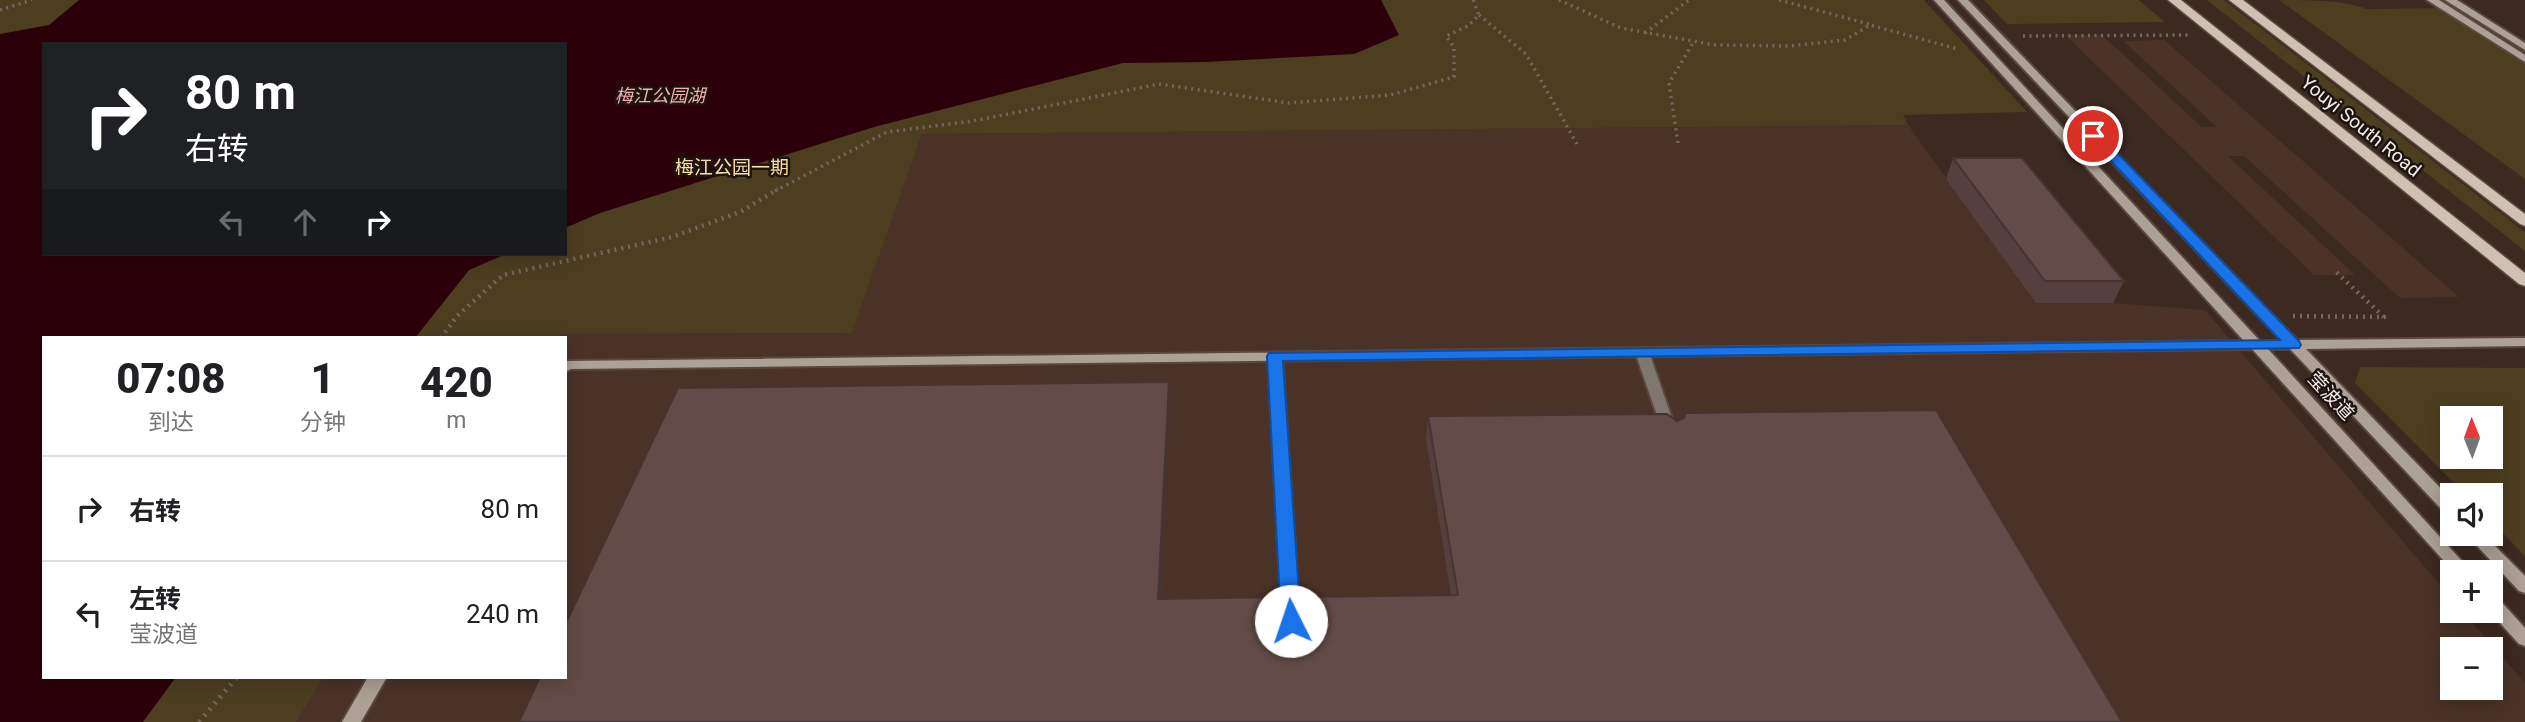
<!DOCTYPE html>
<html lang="zh">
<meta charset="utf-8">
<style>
:root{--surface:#fff;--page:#f6f6f6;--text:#202124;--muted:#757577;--line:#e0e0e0}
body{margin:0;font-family:Roboto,"Noto Sans SC",sans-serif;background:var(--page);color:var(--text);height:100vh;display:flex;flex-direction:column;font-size:26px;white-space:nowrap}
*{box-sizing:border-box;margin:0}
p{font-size:23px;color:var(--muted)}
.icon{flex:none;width:38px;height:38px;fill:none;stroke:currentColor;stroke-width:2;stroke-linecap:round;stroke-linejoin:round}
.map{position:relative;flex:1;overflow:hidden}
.panel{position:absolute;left:42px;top:336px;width:525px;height:343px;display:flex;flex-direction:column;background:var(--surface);border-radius:0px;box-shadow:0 4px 18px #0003}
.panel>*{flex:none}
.hud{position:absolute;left:42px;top:42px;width:525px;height:214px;border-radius:0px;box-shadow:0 4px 18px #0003;background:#202124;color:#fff;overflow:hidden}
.needle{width:46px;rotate:359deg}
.fabs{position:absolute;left:2440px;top:406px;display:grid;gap:14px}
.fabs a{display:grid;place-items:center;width:63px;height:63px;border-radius:0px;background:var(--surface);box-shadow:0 4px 18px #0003;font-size:35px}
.pin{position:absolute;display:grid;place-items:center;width:60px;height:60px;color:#fff;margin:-30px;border:4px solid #fff;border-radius:50%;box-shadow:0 2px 7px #0007}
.me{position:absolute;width:77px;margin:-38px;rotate:356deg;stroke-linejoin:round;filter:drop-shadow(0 0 5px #0008)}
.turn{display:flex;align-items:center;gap:24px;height:147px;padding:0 28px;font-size:32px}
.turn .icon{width:91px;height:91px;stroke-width:2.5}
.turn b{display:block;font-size:49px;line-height:60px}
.lanes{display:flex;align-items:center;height:66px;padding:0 28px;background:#0003;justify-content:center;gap:35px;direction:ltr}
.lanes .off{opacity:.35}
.eta{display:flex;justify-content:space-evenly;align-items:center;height:119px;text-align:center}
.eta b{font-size:42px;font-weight:800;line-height:49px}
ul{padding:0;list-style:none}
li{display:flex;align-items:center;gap:21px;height:105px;padding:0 28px;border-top:2px solid var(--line)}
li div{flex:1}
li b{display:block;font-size:26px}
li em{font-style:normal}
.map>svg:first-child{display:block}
.built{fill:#4b3226;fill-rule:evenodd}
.green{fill:#4d3e20;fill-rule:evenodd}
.water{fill:#2c000a}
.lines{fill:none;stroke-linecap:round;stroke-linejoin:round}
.street-casing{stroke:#5a483f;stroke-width:4}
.secondary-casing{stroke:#5a483f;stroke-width:4}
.primary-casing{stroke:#5a483f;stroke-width:3}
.path-far2{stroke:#77665e;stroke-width:3.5;stroke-dasharray:2 4.5;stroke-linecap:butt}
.path-far1{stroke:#77665e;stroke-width:4.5;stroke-dasharray:2 5;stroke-linecap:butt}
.path{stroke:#77665e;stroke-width:5;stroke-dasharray:2 6;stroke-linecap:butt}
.street{fill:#7f7770;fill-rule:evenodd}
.secondary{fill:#ada095;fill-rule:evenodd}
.primary{fill:#d0c0b1;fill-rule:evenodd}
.wall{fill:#55403d}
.shaded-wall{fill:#453432}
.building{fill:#634b47;stroke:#453432;stroke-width:2}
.route{fill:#1a73e8;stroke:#114b97;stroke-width:2}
.labels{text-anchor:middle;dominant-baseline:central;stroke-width:5;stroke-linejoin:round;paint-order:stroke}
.far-water-label{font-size:18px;font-style:italic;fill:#f6afb7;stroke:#1d1410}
.street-label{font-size:19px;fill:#f7ebe4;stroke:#1d1410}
.park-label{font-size:19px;fill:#fddfa2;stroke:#1d1410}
</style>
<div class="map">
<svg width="2525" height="722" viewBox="0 0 2525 722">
<rect width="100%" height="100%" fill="#3c2920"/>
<g class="built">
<path d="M2065,35H2102L2202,127H2217L2123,41L2164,40L2459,297L2400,298L2244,156H2228L2355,275H2314Z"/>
<path d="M1908,125L2036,303H2113L2205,310L2452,599V611H2462L2525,683V722H296L324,677H565V338H556L562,334L852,333L922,134ZM2452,649H2490V688H2452Z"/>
</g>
<g class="green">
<path d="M0,0H1924L2027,112L1903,115L1908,125L922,134L852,333L562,334L556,338H44V677H324L296,722H0ZM44,44H565V254H44Z"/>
<path d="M1984,0H2139L2165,22L2007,24Z"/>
<path d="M2207,0H2224L2525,232V251Z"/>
<path d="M2279,0C2305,0 2346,0 2366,9L2444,8L2525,59V179Z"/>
<path d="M2360,367L2525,368V556L2490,520V495H2466L2355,383ZM2490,418V457H2452V418Z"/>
</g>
<path class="water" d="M79,0H1381L1399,35L1354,54L1206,62L1123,63L874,127L600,213L565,228V44H44V254H506L469,270L415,338H44V677H176L143,722H0V34L49,25Z"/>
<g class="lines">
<defs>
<g id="street">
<path d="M1642,348L1649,352L1676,430L1674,434L1669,435L1662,430L1635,352Z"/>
<path d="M1275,352L1282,356L1300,621L1297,626L1291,628L1285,626L1282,621L1268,356Z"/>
</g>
<g id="secondary">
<path d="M1934,0H1944L2260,341H2282L1958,0H1968L2297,340L2525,338V346L2306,349L2452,500V516L2446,514L2290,349H2268L2472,572H2454L2252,349L571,369L565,372L567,361L2244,341Z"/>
<path d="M2427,0H2439L2525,55V62Z"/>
<path d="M2445,0H2457L2525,43V50Z"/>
<path d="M2466,534H2483L2525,576V593L2519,591Z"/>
<path d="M2490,595L2496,596L2525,628V646L2519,644L2489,611Z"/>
<path d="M368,677H387L361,722H342Z"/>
</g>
<g id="primary">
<path d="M2168,0H2181L2525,273V286L2519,284Z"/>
<path d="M2229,0H2243L2525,214V226L2520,224Z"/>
</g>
</defs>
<use href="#street" class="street-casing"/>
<use href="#secondary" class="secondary-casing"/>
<use href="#primary" class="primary-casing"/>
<g class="path-far2">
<path d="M1559,0L1621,28L1715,45L1789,46L1845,40L1870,25L1958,49"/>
<path d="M1779,0L1869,24"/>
<path d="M0,10L32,0"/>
<path d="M1479,15L1526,54L1577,144"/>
<path d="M1645,33L1689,0"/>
<path d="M2023,36L2189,35"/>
<path d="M1678,143L1669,83L1693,43"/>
<path d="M775,191L887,132L973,121L1159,84L1289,103L1390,95L1454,77V47L1446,36L1468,26L1479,15L1473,0"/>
</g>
<g class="path-far1">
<path d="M2293,316L2384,317L2333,269"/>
<path d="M441,338L457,316L503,275L672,237L740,212L778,189"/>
</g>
<path class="path" d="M199,722L237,677"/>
<use href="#street" class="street"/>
<use href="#secondary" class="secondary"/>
<use href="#primary" class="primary"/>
</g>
<g class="wall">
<path d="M1953,158L2124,281L2113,303H2036L1946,179Z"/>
<path d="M1170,405L1161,599L1283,604L1291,607L1451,595L1426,439L1428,416L2122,722H519Z"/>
</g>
<path class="shaded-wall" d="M1169,382L1170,405L1160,622L1158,599Z"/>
<g class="building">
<path d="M1953,158H2022L2124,281H2045Z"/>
<path d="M1169,382L1158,599L1280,597L1283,604L1291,607L1298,605L1303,597L1458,595L1428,416L1667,414L1677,421L1684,418L1686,413L1936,410L2122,722H519L540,677H565V625L678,388Z"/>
</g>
<path class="route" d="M2093,132L2098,133L2299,341L2301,345L2299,348L1283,361L1301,621L1298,626L1291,628L1284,626L1281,621L1267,356L1269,353L2280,340L2089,138L2087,136Z"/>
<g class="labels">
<g class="far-water-label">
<text x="660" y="95">梅江公园湖</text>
</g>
<g class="street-label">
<text transform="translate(2361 126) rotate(39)">Youyi South Road</text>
<text transform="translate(2331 396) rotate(47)">莹波道</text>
</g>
<g class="park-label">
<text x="732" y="167">梅江公园一期</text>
</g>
</g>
</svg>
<div class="fabs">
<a><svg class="needle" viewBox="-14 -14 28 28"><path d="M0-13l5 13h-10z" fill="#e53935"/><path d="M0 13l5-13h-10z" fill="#757577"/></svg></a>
<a><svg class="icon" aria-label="sound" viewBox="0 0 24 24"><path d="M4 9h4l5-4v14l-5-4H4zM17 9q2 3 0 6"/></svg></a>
<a>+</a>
<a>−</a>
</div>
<div class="pin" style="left:2093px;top:136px;background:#d93025"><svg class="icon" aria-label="arrive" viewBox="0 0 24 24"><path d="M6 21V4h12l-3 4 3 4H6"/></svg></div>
<svg class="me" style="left:1291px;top:621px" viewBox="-20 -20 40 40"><circle r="19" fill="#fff"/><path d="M0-13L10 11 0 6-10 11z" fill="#1a73e8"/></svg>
<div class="hud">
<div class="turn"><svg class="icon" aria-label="right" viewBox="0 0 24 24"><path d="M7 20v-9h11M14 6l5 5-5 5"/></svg><div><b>80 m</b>右转</div></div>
<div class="lanes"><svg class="icon off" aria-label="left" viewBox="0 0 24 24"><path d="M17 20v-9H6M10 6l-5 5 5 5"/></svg><svg class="icon off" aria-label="ahead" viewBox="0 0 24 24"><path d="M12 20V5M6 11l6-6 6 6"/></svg><svg class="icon" aria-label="right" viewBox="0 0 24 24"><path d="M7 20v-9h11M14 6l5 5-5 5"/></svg></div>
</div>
<section class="panel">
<div class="eta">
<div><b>07:08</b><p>到达</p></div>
<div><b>1</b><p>分钟</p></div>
<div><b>420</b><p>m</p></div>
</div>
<ul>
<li><svg class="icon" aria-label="right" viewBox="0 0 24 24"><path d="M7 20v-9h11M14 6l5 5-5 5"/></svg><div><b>右转</b></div><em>80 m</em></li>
<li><svg class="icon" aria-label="left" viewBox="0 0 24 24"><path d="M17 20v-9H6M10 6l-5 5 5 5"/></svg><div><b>左转</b><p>莹波道</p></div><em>240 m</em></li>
</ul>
</section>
</div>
